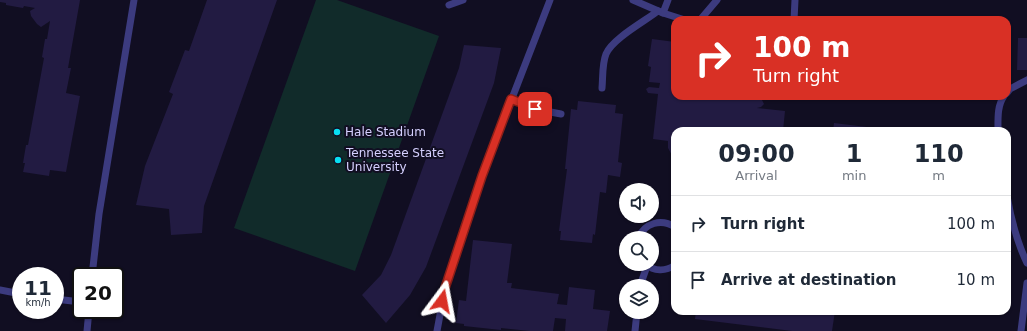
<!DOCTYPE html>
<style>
:root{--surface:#fff;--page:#f6f6f7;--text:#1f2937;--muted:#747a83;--line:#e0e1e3}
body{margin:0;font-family:"DejaVu Sans",sans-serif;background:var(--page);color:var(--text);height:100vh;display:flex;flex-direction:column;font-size:15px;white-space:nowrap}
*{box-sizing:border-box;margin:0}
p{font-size:13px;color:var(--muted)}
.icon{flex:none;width:22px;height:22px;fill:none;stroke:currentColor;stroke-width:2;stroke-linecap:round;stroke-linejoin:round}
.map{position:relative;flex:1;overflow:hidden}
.side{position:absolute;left:671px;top:127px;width:340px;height:188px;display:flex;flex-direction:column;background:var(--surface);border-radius:12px;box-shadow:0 1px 3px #0004}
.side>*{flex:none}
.guide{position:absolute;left:671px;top:16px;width:340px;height:84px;border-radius:12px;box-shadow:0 1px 3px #0004;background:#d93025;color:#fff;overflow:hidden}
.fabs{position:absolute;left:619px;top:183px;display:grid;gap:8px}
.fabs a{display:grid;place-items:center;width:40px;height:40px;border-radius:50%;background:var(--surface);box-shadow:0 1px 3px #0004;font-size:20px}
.speed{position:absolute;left:12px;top:267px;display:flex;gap:8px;font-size:20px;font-weight:700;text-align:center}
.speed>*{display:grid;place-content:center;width:52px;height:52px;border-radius:50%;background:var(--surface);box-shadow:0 1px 3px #0004;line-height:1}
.speed small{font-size:10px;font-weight:400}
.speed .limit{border:2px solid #111;border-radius:6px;background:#fff;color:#111}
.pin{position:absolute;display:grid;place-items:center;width:34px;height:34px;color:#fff;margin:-17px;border-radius:8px;box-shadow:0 2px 6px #0006}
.me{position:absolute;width:44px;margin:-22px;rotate:13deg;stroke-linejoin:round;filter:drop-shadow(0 0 3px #0008)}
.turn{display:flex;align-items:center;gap:14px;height:84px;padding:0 16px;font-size:18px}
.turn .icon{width:52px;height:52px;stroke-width:2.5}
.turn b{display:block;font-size:28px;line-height:34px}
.eta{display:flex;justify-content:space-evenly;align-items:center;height:68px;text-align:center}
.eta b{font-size:24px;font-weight:700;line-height:28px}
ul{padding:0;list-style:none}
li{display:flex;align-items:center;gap:12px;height:56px;padding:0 16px;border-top:1px solid var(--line)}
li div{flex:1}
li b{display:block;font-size:15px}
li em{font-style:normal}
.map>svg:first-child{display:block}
.green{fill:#112b2a}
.building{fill:#221b42}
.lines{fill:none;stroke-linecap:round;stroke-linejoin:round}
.lane{stroke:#3c3b7f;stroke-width:7}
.route-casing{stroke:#8d1f18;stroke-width:10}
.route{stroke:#d93025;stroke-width:7}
.poi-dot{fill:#08dff2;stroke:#110e22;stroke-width:1.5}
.labels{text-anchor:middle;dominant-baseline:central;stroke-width:4;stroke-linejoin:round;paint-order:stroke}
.poi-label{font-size:12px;fill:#d5d0fe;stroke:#110e22;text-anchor:start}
</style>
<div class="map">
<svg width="1027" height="331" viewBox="0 0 1027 331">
<rect width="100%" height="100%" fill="#110e22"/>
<path class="green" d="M316,0H337L439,36L355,271L234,228Z"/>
<g class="building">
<path d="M0,0H80L68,68H71L66,93L80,96L66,172L50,170L49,176L23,172L25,163H23L26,145H28L44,58L42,57L45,39H47L50,21L41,27L37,24L31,16L30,11L35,8L24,6L23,8L6,5V3L0,2Z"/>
<path d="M207,0H277L204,206L202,233L171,235L169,209L136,205L145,166L173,94L169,92L185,50L189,51Z"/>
<path d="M1018,38H1027V70H1017Z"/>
<path d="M652,39L675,42V96H758L757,99L762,100L764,104L761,107L757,108L785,111L783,131H675V160L674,159L668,148V141L653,139L658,94L648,93L646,89L649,87L659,88L660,83L649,82L651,67L648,66Z"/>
<path d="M464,45L501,48L494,83L426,267L410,295L386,323L362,295L381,275L391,255L459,68Z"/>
<path d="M578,101L616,105L615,113L623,114L618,162L622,163L620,177L608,175L606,193L600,192L595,235L593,234L592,243L560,240L561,231H559L567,169H565L571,109L577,110Z"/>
<path d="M834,123L875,128L874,131H833Z"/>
<path d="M473,240L512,244L507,283H512L511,288L559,294L557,304L567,305L569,287L595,290L593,309L610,311L607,331H565L566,319L555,318L553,331H530L501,328V330L464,326V324L456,323L459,300L466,301Z"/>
<path d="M696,311H835L832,331H792L695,319Z"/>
</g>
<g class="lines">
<g class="lane">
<path d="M633,0L663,13L685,20"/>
<path d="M449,5L463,0"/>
<path d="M663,13L668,0"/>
<path d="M700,20L717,0"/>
<path d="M794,20L795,0"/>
<path d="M602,88C603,77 602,64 606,54C612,39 645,21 658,11"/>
<path d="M1007,93L1010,89L1027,80"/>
<path d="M511,99C527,107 543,111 561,114"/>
<path d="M998,131C998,119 997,106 1004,96"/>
<path d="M1007,196C1011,219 1017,242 1027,263"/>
<path d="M638,238C645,223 661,218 675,227"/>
<path d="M645,264C654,271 665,272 675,265"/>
<path d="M92,276L99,214L134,0"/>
<path d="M640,286L647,266"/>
<path d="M0,290L21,294"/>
<path d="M55,299L81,302"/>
<path d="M87,331L89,310"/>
<path d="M437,331L445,288L482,176L550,0"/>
<path d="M635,331L637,312"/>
<path d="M1021,331L1027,283"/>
</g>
</g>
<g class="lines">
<defs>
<path id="route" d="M442,301L445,288L482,176L511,99L535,109"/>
</defs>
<use href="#route" class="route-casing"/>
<use href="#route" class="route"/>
</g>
<g class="poi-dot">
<circle cx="337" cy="132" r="4"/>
<circle cx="338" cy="160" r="4"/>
</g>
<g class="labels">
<g class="poi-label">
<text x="345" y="132">Hale Stadium</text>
<text x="346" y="153">Tennessee State<tspan x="346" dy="14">University</tspan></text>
</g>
</g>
</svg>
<div class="fabs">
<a><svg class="icon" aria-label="sound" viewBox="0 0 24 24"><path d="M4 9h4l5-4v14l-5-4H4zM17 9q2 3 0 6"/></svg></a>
<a><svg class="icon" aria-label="search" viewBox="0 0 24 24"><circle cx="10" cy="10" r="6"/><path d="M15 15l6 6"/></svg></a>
<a><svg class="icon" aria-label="layers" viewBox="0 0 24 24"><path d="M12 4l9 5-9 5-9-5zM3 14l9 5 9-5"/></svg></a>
</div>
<div class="speed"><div>11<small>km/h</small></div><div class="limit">20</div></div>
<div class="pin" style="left:535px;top:109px;background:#d93025"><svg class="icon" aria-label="arrive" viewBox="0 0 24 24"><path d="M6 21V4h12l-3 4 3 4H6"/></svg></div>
<svg class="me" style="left:442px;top:301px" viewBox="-20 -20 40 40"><path d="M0-17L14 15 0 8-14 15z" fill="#d93025" stroke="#fff" stroke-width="4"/></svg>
<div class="guide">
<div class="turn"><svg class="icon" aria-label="right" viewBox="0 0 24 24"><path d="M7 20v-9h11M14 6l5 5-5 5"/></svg><div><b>100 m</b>Turn right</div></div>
</div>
<section class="side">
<div class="eta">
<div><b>09:00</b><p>Arrival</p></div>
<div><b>1</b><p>min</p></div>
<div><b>110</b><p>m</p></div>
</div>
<ul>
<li><svg class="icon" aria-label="right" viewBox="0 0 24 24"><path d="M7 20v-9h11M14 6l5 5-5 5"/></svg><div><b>Turn right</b></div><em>100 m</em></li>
<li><svg class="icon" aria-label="arrive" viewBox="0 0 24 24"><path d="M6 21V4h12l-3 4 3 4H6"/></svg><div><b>Arrive at destination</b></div><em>10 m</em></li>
</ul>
</section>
</div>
